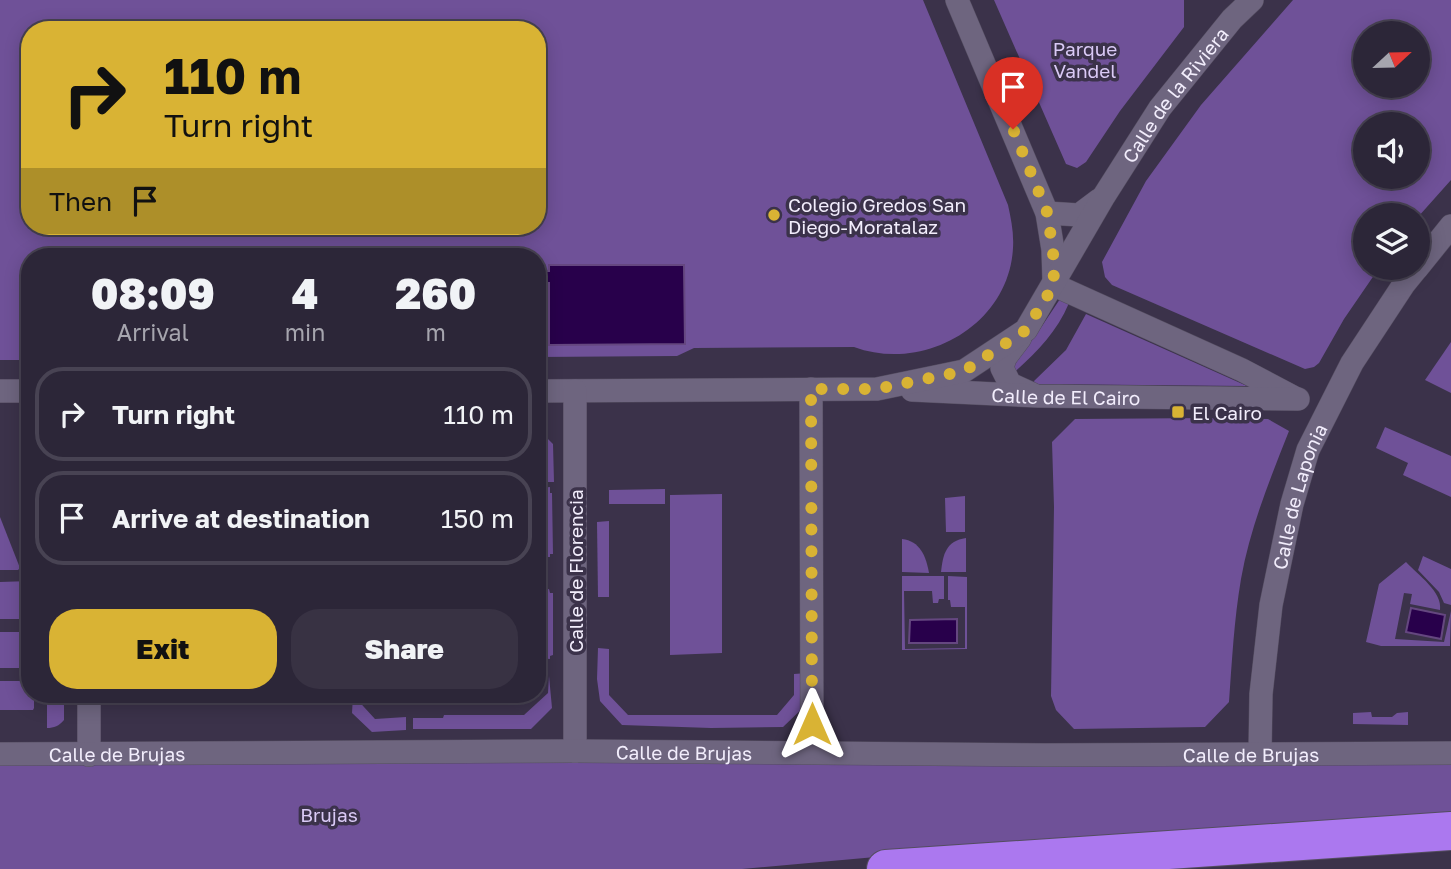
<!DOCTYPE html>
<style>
:root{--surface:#2c2638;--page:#383243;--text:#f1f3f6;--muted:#a6a5ae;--line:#484353;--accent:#d9b334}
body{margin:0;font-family:"Golos Text",sans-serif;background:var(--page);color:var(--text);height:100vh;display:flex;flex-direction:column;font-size:26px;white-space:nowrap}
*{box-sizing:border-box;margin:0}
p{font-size:23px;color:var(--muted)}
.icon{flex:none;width:38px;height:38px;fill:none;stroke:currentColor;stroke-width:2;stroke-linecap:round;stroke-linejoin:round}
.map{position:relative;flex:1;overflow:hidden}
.panel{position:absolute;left:21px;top:248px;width:525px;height:455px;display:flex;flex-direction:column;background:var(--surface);border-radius:28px;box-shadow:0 4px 18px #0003,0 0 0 2px var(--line)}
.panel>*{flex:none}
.banner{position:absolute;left:21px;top:21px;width:525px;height:214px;border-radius:28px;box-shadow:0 4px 18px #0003,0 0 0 2px var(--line);background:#d9b334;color:#111;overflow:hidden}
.needle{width:46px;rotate:68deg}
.buttons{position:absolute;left:1353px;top:21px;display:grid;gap:14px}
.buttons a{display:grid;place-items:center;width:77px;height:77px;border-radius:50%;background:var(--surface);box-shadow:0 4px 18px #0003,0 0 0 2px var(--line);font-size:35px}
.pin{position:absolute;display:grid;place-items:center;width:60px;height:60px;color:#fff;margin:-72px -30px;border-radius:50% 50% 50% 0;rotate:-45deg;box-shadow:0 0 7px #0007}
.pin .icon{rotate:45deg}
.me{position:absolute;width:77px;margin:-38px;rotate:0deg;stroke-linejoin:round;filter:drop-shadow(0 0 5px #0008)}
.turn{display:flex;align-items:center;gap:24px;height:147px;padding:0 28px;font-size:32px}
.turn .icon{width:91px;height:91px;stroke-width:2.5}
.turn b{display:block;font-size:49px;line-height:60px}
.then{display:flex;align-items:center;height:66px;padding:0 28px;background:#0003;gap:14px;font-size:26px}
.eta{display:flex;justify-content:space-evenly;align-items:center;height:119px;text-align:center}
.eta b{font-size:42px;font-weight:800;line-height:49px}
.action{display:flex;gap:14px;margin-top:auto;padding:14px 28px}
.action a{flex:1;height:80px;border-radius:28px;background:var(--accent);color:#111;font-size:28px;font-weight:800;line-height:80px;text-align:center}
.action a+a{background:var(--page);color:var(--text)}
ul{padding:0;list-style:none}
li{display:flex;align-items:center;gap:21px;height:94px;margin:0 14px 10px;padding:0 14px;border:4px solid var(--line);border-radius:28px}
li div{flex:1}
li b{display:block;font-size:26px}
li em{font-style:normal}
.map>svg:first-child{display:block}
.green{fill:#6f5198;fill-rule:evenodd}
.water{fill:#28004b;stroke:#654780;stroke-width:2}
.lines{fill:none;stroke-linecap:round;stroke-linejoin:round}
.minor-casing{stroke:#544d60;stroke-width:24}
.motorway-casing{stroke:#544d60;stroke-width:40}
.minor{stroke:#6e657f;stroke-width:23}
.motorway{stroke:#ab78ef;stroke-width:38}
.route{stroke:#d9b334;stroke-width:12;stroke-dasharray:0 21.6}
.poi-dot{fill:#d9b334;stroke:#3b324a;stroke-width:2.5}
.labels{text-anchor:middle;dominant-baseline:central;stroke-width:7;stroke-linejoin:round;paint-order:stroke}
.park-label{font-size:19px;fill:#dacaf6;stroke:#3b324a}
.street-label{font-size:19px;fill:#f2edfc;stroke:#3b324a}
.poi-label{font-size:19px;fill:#f2edfc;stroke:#3b324a;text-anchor:start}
</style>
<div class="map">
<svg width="1451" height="869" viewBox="0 0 1451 869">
<rect width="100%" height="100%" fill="#3b324a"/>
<g class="green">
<path d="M0,0H923L1008,205C1011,219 1014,233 1013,248C1009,325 924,373 854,347L694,348L677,356L537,357V257H30V360H0ZM30,30H537V226H30Z"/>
<path d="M994,0H1184V27L1120,111L1086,162L1077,168L1066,164Z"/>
<path d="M1293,0H1451V180L1418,217V215H1365V268H1379L1344,319L1319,363L1314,367L1305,369L1112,285L1105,277L1102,262L1146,181L1201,105ZM1365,33H1418V86H1365ZM1418,124V177H1365V124Z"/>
<path d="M1060,299L1069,303C1056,334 1034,355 1009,377L1007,367L1038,332Z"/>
<path d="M1086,314L1247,386L1035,384L1034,381L1066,350Z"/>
<path d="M1451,342V393L1425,380Z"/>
<path d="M1209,418L1268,419L1289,431C1270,479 1250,528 1241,579C1234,620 1232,661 1229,702L1205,727L1074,729L1056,710L1051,696L1054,507L1052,442L1075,419Z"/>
<path d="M1385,427L1451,456V497L1403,475L1408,463L1376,448Z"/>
<path d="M538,429L553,444L554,482H548L547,451L537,440Z"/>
<path d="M550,487V493H552L553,554H550V557H539L540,488Z"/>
<path d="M665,489V504H609V490Z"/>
<path d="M722,494V653L670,655V495Z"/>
<path d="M965,496V532H946L945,498Z"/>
<path d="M0,517L20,568L18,570H0Z"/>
<path d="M609,521V597H598L597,522Z"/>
<path d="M966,538V572H941C943,554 946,541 966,538Z"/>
<path d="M902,539C920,541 926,556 929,573L902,572Z"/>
<path d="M1423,556L1451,569V605L1444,603L1439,592L1418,570Z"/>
<path d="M1406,562C1418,575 1443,592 1440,610L1410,604L1412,594L1404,593L1395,639L1444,642L1451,611L1450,646H1381L1366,642L1379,584Z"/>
<path d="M902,576H944V599H939L938,603H933L932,591H904L905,649L965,648V607H951L950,600H948V576L967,577V649L902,650Z"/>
<path d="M30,581V619H0V582Z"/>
<path d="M549,589L550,593H553V655L550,656V659L539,658V590Z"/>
<rect x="0" y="632" width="30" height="36"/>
<path d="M598,648L609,649V695L628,715H777L794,695V674L807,673L808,703L783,727L711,728L622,725L600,701L597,679Z"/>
<path d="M549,676L552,708L531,729H413V718H443L444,715H524L548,693Z"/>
<path d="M0,681H30V695H34V708L33,710H0Z"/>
<path d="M47,695H64V720C59,726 54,728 47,728Z"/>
<path d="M353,695L375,719L406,717V730L372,732L352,713Z"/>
<path d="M1371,712L1372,717H1392L1397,713L1408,712V725L1353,724V713Z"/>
<path d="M1451,758V818L964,849L742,869H0V760Z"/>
</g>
<g class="water">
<path d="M549,265H684L685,344L549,345V283H545V271H549Z"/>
<path d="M1411,608L1445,615L1441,639L1406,632Z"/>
<path d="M957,619V643H909L910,620Z"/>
</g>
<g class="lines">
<defs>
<g id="minor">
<path d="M957,0L1047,213L1053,250L1054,282"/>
<path d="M1047,213L1079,215L1099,200"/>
<path d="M1418,267L1451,226"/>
<path d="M1054,285L1242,370L1295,398"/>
<path d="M1020,338L1005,358L1002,368L1010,384L1032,394"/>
<path d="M811,389L812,752"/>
<path id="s1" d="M912,390L1038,396L1298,399"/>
<path d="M0,391H30"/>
<path id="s2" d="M537,391L877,389L964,371L1026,330L1104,196L1160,108L1232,19L1252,0"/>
<path d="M575,391V751"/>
<path d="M89,695V755"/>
<path id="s3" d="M1260,753L1261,694L1271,605L1292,504L1308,450L1352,363L1404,284L1417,268"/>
<path id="s4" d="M0,754L575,751L1045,755L1451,753"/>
</g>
<path id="motorway" d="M886,869L1451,831"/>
</defs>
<use href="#minor" class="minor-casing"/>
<use href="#motorway" class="motorway-casing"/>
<use href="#minor" class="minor"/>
<use href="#motorway" class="motorway"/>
</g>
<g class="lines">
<path class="route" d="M812,724L811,389H877L964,371L1026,330L1054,285L1053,250L1047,212L1013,129"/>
</g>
<g class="poi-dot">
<circle cx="774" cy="215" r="7"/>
<rect x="1171" y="405" width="14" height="14" rx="3.5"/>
</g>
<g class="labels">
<g class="park-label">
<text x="1085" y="48">Parque<tspan x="1085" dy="22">Vandel</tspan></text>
<text x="329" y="814">Brujas</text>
</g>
<g class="street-label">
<text stroke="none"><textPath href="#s2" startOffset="782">Calle de la Riviera</textPath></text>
<text stroke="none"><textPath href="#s1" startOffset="154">Calle de El Cairo</textPath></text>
<text stroke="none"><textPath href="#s3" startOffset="261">Calle de Laponia</textPath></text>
<text transform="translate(575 571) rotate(-90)">Calle de Florencia</text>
<text stroke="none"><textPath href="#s4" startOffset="684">Calle de Brujas</textPath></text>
<text stroke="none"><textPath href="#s4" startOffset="1251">Calle de Brujas</textPath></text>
<text stroke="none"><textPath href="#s4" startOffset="117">Calle de Brujas</textPath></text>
</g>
<g class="poi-label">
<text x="788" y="204">Colegio Gredos San<tspan x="788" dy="22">Diego-Moratalaz</tspan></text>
<text x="1192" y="412">El Cairo</text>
</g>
</g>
</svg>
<div class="buttons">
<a><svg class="needle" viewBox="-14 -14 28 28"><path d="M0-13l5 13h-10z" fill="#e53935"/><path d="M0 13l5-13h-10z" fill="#a6a5ae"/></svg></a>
<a><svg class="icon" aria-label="sound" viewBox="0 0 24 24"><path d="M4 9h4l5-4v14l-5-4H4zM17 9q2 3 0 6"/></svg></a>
<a><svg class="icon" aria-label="layers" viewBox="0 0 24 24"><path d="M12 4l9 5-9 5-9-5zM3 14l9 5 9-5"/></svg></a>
</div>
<div class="pin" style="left:1013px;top:129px;background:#d93025"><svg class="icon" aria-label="arrive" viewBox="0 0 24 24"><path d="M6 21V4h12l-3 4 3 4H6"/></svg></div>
<svg class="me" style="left:812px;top:724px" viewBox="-20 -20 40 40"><path d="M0-17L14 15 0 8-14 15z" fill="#d9b334" stroke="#fff" stroke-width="4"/></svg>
<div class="banner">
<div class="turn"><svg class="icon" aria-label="right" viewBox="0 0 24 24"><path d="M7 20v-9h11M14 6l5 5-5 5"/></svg><div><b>110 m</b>Turn right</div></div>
<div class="then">Then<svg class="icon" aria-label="arrive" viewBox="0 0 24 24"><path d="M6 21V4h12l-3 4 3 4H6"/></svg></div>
</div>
<section class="panel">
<div class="eta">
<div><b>08:09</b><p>Arrival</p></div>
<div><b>4</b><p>min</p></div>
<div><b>260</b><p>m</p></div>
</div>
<ul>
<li><svg class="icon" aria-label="right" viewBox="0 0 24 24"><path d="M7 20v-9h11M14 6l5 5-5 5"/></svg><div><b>Turn right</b></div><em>110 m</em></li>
<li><svg class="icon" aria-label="arrive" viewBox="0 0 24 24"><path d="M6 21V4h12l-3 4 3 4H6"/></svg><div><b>Arrive at destination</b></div><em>150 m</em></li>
</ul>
<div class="action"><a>Exit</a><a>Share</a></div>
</section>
</div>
